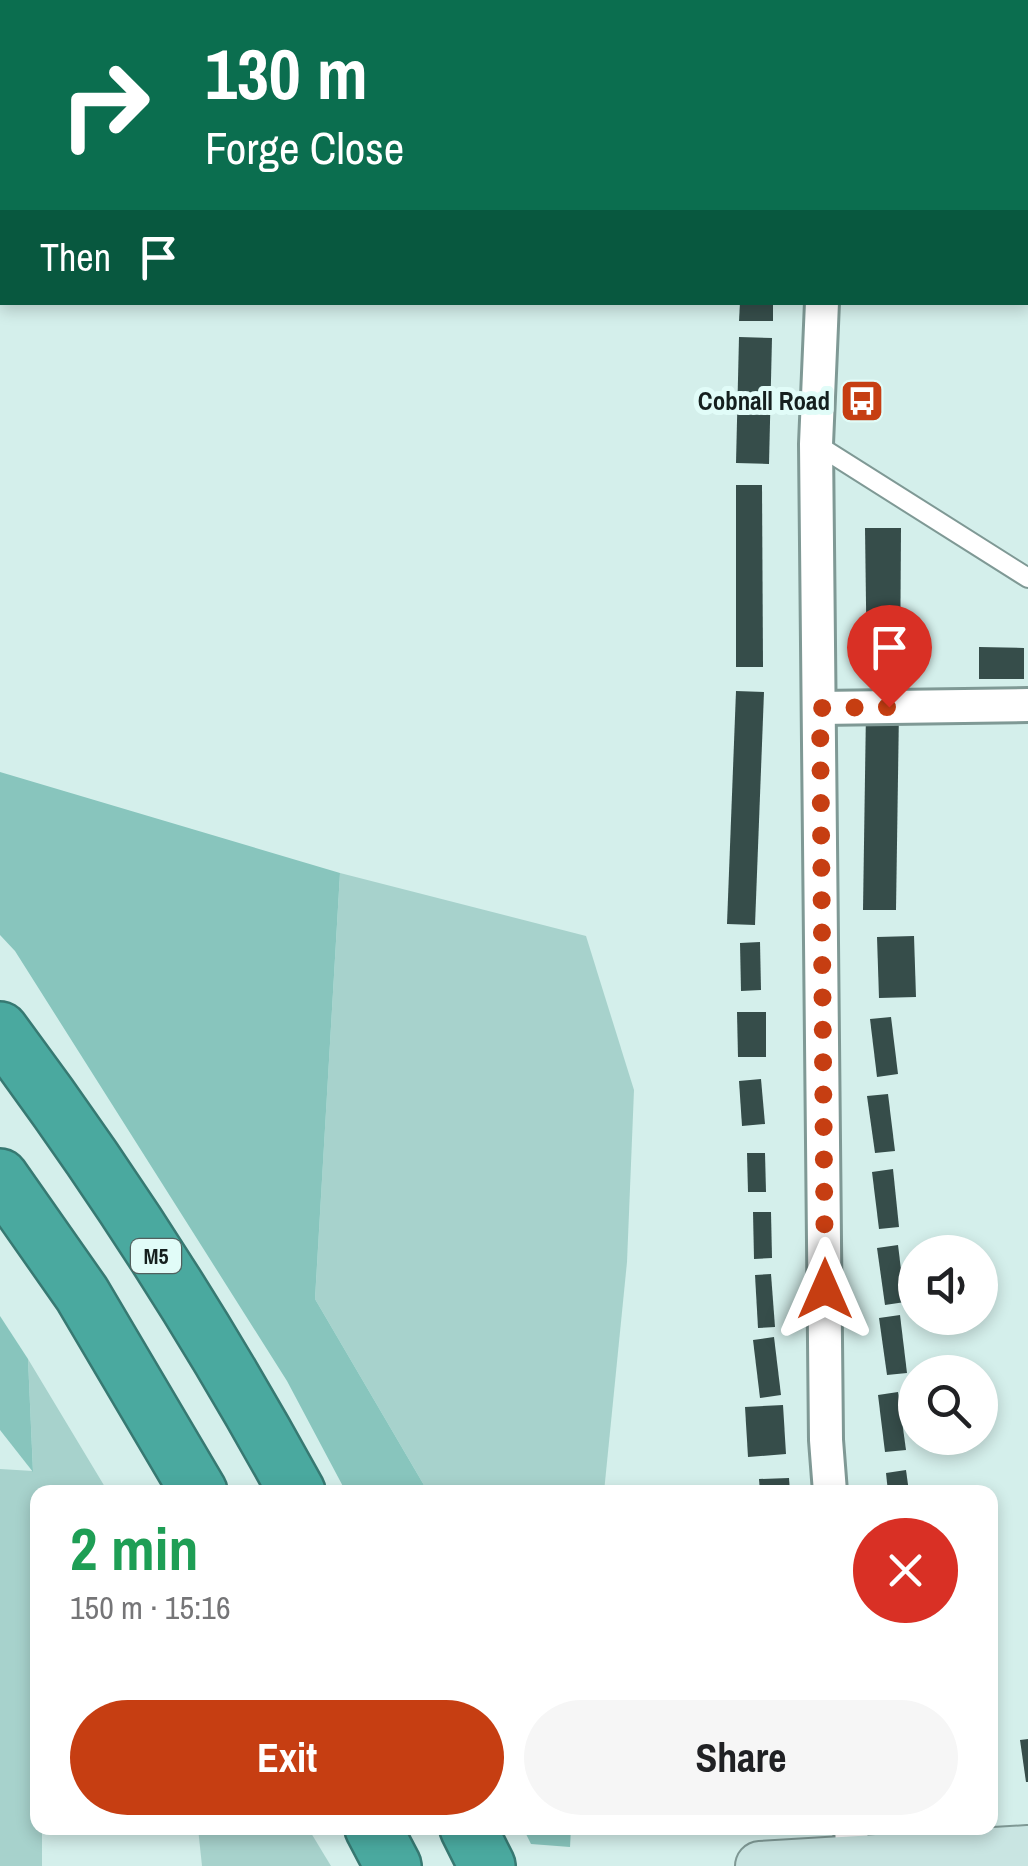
<!DOCTYPE html>
<meta charset="utf-8">
<style>
:root{--surface:#fff;--page:#f6f6f6;--text:#202124;--muted:#757577;--accent:#c63e12}
body{margin:0;font-family:"Archivo Narrow",sans-serif;background:var(--page);color:var(--text);height:100vh;display:flex;flex-direction:column;font-size:38px;white-space:nowrap}
*{box-sizing:border-box;margin:0}
p{font-size:32px;color:var(--muted)}
.icon{flex:none;width:55px;height:55px;fill:none;stroke:currentColor;stroke-width:2;stroke-linecap:round;stroke-linejoin:round}
.map{position:relative;flex:1;overflow:hidden}
.sheet{position:absolute;left:30px;top:1485px;width:968px;height:350px;display:flex;flex-direction:column;background:var(--surface);border-radius:20px;box-shadow:0 5px 15px #0003}
.sheet>*{flex:none}
.hud{position:absolute;left:0px;top:0px;width:1030px;height:305px;box-shadow:0 5px 15px #0003;background:#0b6e4f;color:#fff;overflow:hidden}
.tools{position:absolute;left:898px;top:1235px;display:grid;gap:20px}
.tools a{display:grid;place-items:center;width:100px;height:100px;border-radius:50%;background:var(--surface);box-shadow:0 5px 15px #0003;font-size:50px}
.pin{position:absolute;display:grid;place-items:center;width:85px;height:85px;color:#fff;margin:-102px -42px;border-radius:50% 50% 50% 0;rotate:-45deg;box-shadow:0 0 10px #0007}
.pin .icon{rotate:45deg}
.me{position:absolute;width:110px;margin:-55px;rotate:0deg;stroke-linejoin:round;filter:drop-shadow(0 0 8px #0008)}
.turn{display:flex;align-items:center;gap:35px;height:210px;padding:0 40px;font-size:45px}
.turn .icon{width:130px;height:130px;stroke-width:2.5}
.turn b{display:block;font-size:70px;line-height:85px}
.then{display:flex;align-items:center;height:95px;padding:0 40px;background:#0003;gap:20px;font-size:38px}
.round{display:grid;place-items:center;flex:none;width:105px;height:105px;border-radius:52px;background:var(--page)}
.head{display:flex;align-items:center;justify-content:space-between;height:170px;padding:0 40px}
h1{font-size:60px;font-weight:800;line-height:75px;color:#1e9e55}
.cta{display:flex;gap:20px;margin-top:auto;padding:20px 40px}
.cta a{flex:1;height:115px;border-radius:60px;background:var(--accent);color:#fff;font-size:40px;font-weight:800;line-height:115px;text-align:center}
.cta a+a{background:var(--page);color:var(--text)}
.map>svg:first-child{display:block}
.green{fill:#a7d2cc}
.forest{fill:#88c5bd}
.building{fill:#364d4a}
.lines{fill:none;stroke-linecap:round;stroke-linejoin:round}
.lane-casing{stroke:#7f9995;stroke-width:22}
.street-casing{stroke:#7f9995;stroke-width:38}
.secondary-casing{stroke:#7f9995;stroke-width:52}
.highway-casing{stroke:#377972;stroke-width:60}
.lane{stroke:#fff;stroke-width:18}
.street{stroke:#fff;stroke-width:32}
.secondary{stroke:#c9e5e2;stroke-width:48}
.highway{stroke:#4aa99f;stroke-width:55}
.route{stroke:#c63e12;stroke-width:18;stroke-dasharray:0 32.4}
.labels{text-anchor:middle;dominant-baseline:central;stroke-width:10;stroke-linejoin:round;paint-order:stroke}
.shield{fill:#e1fcf8;stroke:#52615f;stroke-width:2.5}
.shield-label{font-size:22px;font-weight:bold;fill:#151f1e}
.poi-label{font-size:25px;font-weight:bold;fill:#151f1e;stroke:#e1fcf8;text-anchor:end}
</style>
<div class="map">
<svg width="1028" height="1866" viewBox="0 0 1028 1866">
<rect width="100%" height="100%" fill="#d4efeb"/>
<g class="green">
<path d="M340,873L586,936L634,1090L627,1262L604,1492H428L315,1299Z"/>
<path d="M28,1359L108,1492H38V1828H42V1866H0V1469L33,1471Z"/>
<path d="M198,1828H308L331,1866H202Z"/>
</g>
<g class="forest">
<path d="M0,772L340,873L315,1299L428,1492H346L287,1381L15,951L0,935Z"/>
<path d="M0,1316L28,1359L33,1472L0,1430Z"/>
<path d="M523,1828H571L570,1847L531,1844Z"/>
</g>
<g class="building">
<path d="M740,302H773V321H739Z"/>
<path d="M739,337L772,338L769,464L736,463Z"/>
<path d="M736,485H762L763,667H736Z"/>
<path d="M865,528H901L900,679H867Z"/>
<path d="M979,647L1024,648V679H979Z"/>
<path d="M736,691L764,692L755,925L727,924Z"/>
<path d="M866,710H899L896,910H863Z"/>
<path d="M914,936L916,997L879,998L877,937Z"/>
<path d="M760,942L761,990L741,991L740,943Z"/>
<path d="M737,1012H766V1057H738Z"/>
<path d="M891,1017L898,1074L877,1077L870,1019Z"/>
<path d="M761,1079L765,1124L742,1126L739,1081Z"/>
<path d="M888,1094L895,1151L875,1153L867,1096Z"/>
<path d="M747,1153H765L766,1192H748Z"/>
<path d="M893,1169L899,1227L879,1229L872,1172Z"/>
<path d="M753,1212H771L772,1258L754,1259Z"/>
<path d="M898,1245L905,1302L885,1305L877,1248Z"/>
<path d="M771,1274L775,1327L758,1328L755,1275Z"/>
<path d="M900,1315L907,1373L887,1375L879,1318Z"/>
<path d="M774,1337L781,1395L760,1398L753,1340Z"/>
<path d="M898,1392L906,1450L885,1452L878,1395Z"/>
<path d="M783,1405L786,1454L748,1457L745,1407Z"/>
<path d="M906,1470L909,1492H888L886,1473Z"/>
<path d="M789,1478L790,1492H760L759,1479Z"/>
<path d="M1028,1739V1782H1026L1020,1740Z"/>
</g>
<g class="lines">
<defs>
<path id="lane" d="M816,444L1028,578"/>
<g id="street">
<path d="M841,0V2"/>
<path d="M822,302L816,444L826,1440L830,1492"/>
<path d="M819,708L1028,705"/>
<path d="M851,1828L853,1860"/>
</g>
<g id="secondary">
<path d="M719,0L724,2"/>
<path d="M760,1866L1028,1850"/>
</g>
<g id="highway">
<path d="M0,1030C110,1177 209,1331 297,1492"/>
<path d="M0,1177L82,1294L199,1492"/>
<path d="M373,1828L393,1866"/>
<path d="M468,1828L487,1866"/>
</g>
</defs>
<use href="#lane" class="lane-casing"/>
<use href="#street" class="street-casing"/>
<use href="#secondary" class="secondary-casing"/>
<use href="#highway" class="highway-casing"/>
<use href="#lane" class="lane"/>
<use href="#street" class="street"/>
<use href="#secondary" class="secondary"/>
<use href="#highway" class="highway"/>
</g>
<g class="lines">
<path class="route" d="M825,1289L820,708L889,707"/>
</g>
<defs>
<symbol id="bus-square" viewBox="-11 -11 22 22"><rect x="-9" y="-9" width="18" height="18" rx="4" fill="#c63e12" stroke="#e1fcf8"/><path d="M-5-6H5V4H4V6H2V4H-2V6H-4V4H-5ZM-3.5-4V0h7V-4ZM-3.5 1.2v1.5H-2V1.2ZM2 1.2v1.5H3.5V1.2Z" fill="#fff"/></symbol>
</defs>
<g fill-rule="evenodd">
<use href="#bus-square" x="837" y="376" width="50" height="50"/>
</g>
<g class="labels">
<rect class="shield" x="131" y="1239" width="50" height="34" rx="8"/>
<g class="shield-label">
<text x="156" y="1256">M5</text>
</g>
<g class="poi-label">
<text x="830" y="401">Cobnall Road</text>
</g>
</g>
</svg>
<div class="tools">
<a><svg class="icon" aria-label="sound" viewBox="0 0 24 24"><path d="M4 9h4l5-4v14l-5-4H4zM17 9q2 3 0 6"/></svg></a>
<a><svg class="icon" aria-label="search" viewBox="0 0 24 24"><circle cx="10" cy="10" r="6"/><path d="M15 15l6 6"/></svg></a>
</div>
<div class="pin" style="left:889px;top:707px;background:#d93025"><svg class="icon" aria-label="arrive" viewBox="0 0 24 24"><path d="M6 21V4h12l-3 4 3 4H6"/></svg></div>
<svg class="me" style="left:825px;top:1289px" viewBox="-20 -20 40 40"><path d="M0-17L14 15 0 8-14 15z" fill="#c63e12" stroke="#fff" stroke-width="4"/></svg>
<div class="hud">
<div class="turn"><svg class="icon" aria-label="right" viewBox="0 0 24 24"><path d="M7 20v-9h11M14 6l5 5-5 5"/></svg><div><b>130 m</b>Forge Close</div></div>
<div class="then">Then<svg class="icon" aria-label="arrive" viewBox="0 0 24 24"><path d="M6 21V4h12l-3 4 3 4H6"/></svg></div>
</div>
<section class="sheet">
<div class="head"><div><h1>2 min</h1><p>150 m · 15:16</p></div><a class="round" style="background:#d93025;color:#fff"><svg class="icon" aria-label="close" viewBox="0 0 24 24"><path d="M6 6l12 12M18 6L6 18"/></svg></a></div>
<div class="cta"><a>Exit</a><a>Share</a></div>
</section>
</div>
